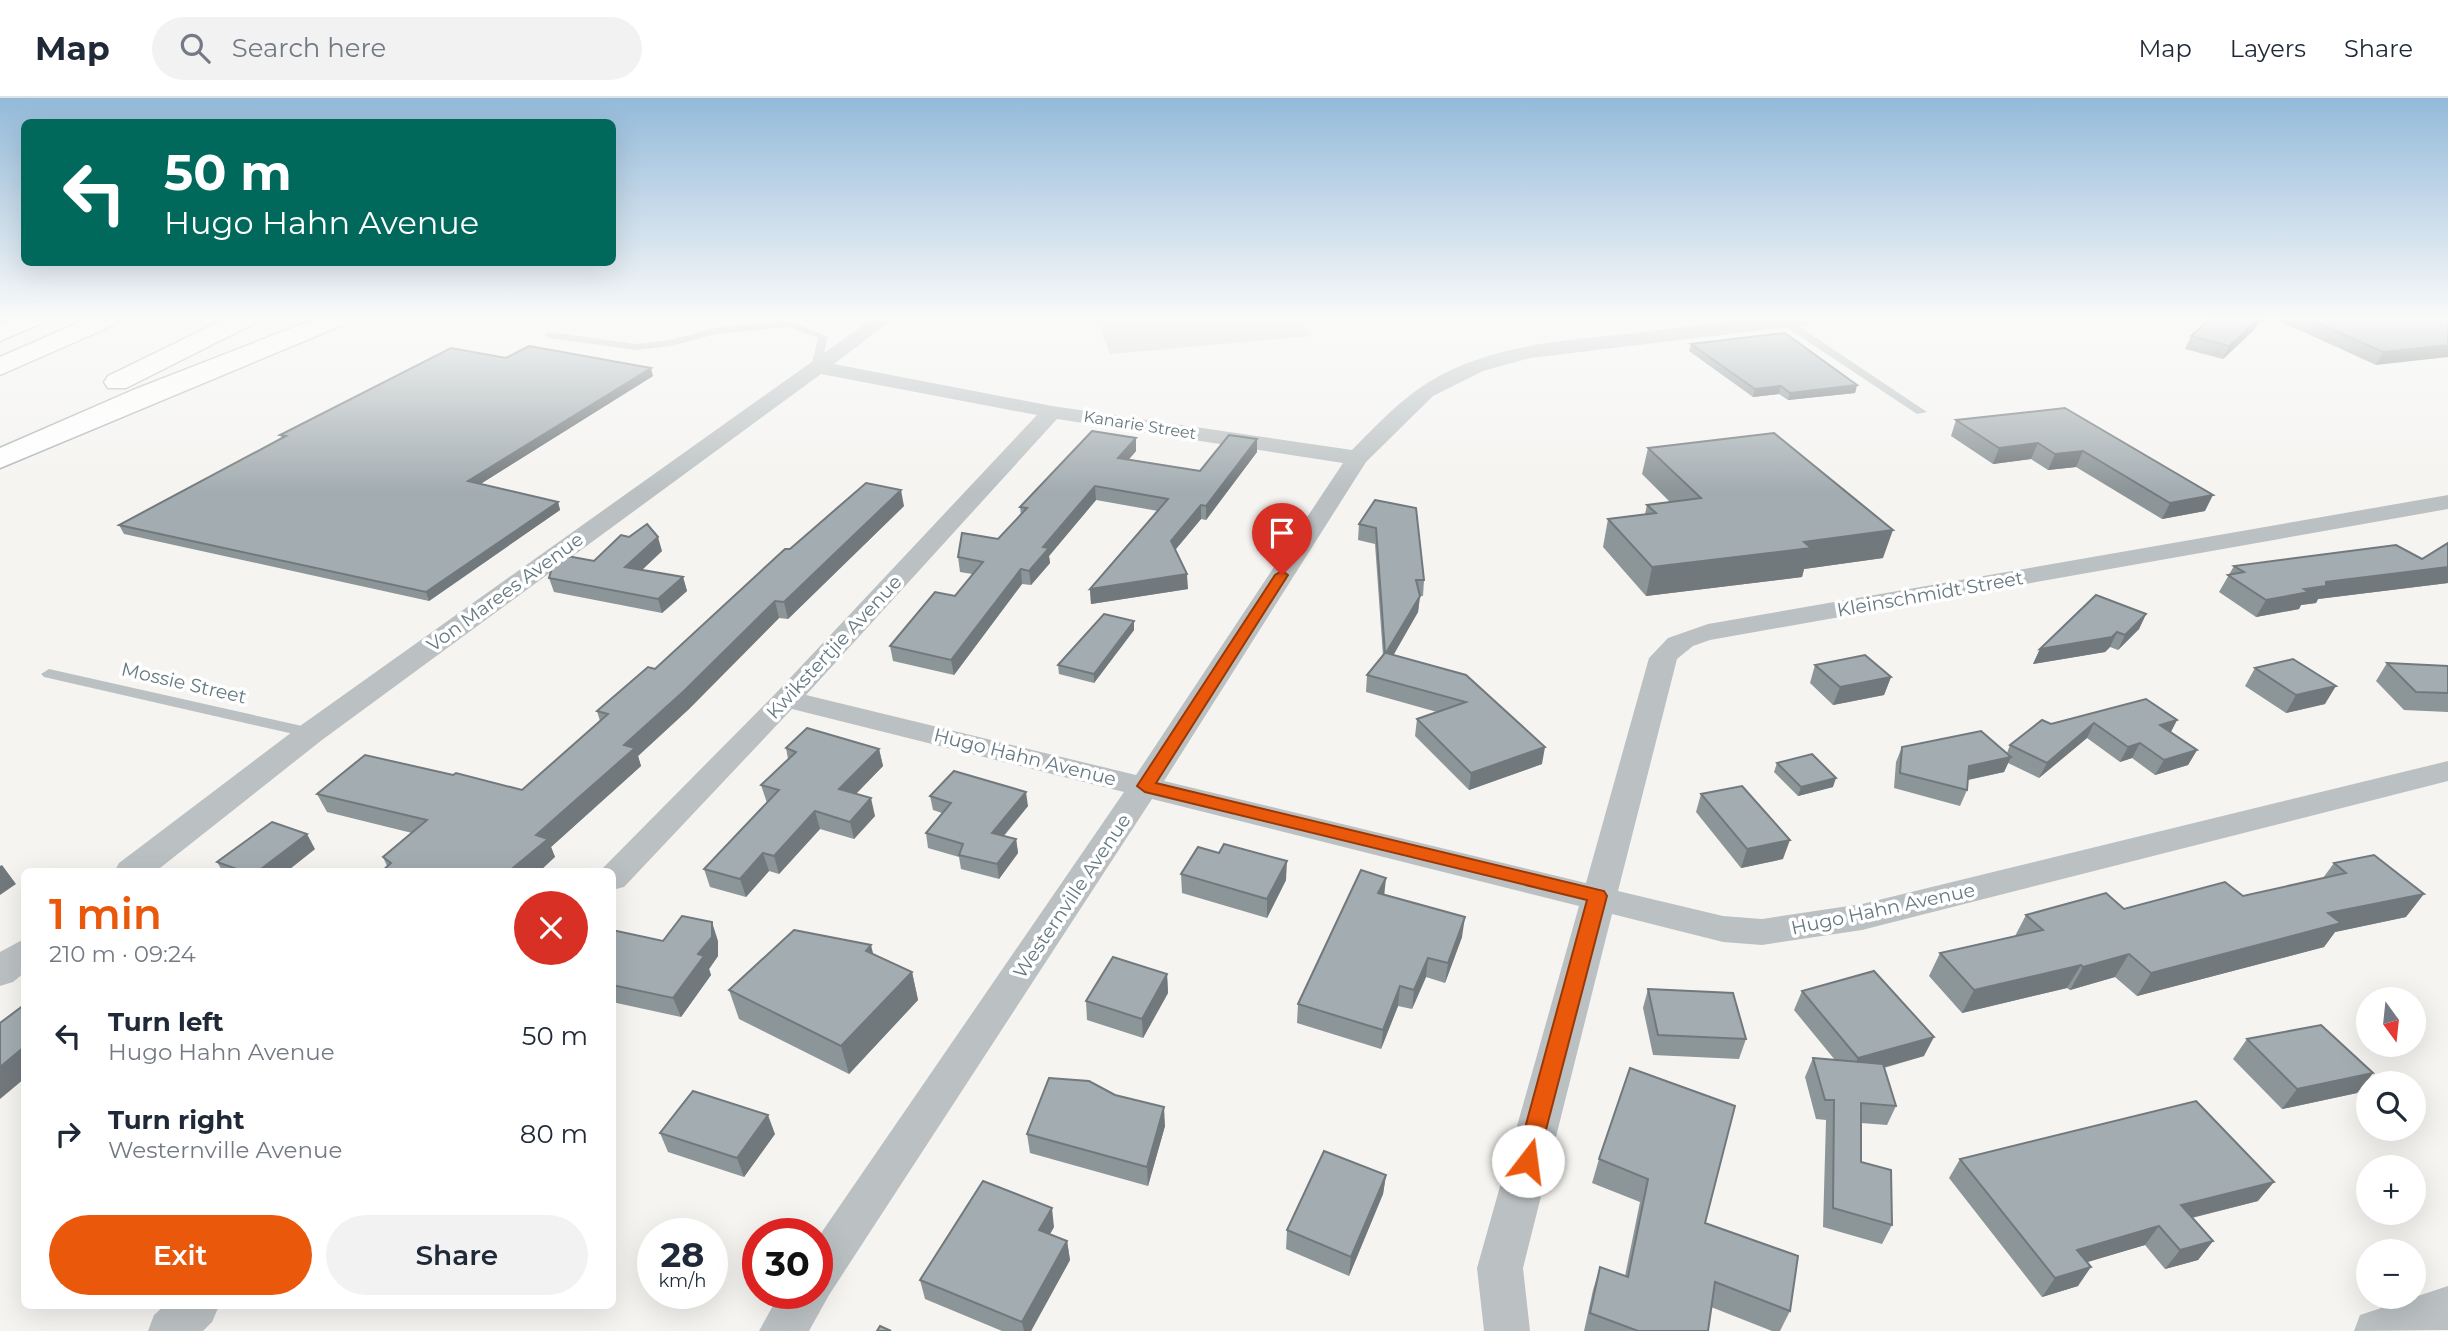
<!DOCTYPE html>
<meta charset="utf-8">
<style>
:root{--surface:#fff;--page:#f2f2f3;--text:#1f2937;--muted:#747a83;--line:#e0e1e3;--accent:#ea580c}
body{margin:0;font-family:Montserrat,sans-serif;background:var(--page);color:var(--text);height:100vh;display:flex;flex-direction:column;font-size:26px;white-space:nowrap}
*{box-sizing:border-box;margin:0}
p{font-size:23px;color:var(--muted)}
.icon{flex:none;width:38px;height:38px;fill:none;stroke:currentColor;stroke-width:2;stroke-linecap:round;stroke-linejoin:round}
.map{position:relative;flex:1;overflow:hidden}
.side{position:absolute;left:21px;top:770px;width:595px;height:441px;display:flex;flex-direction:column;background:var(--surface);border-radius:10px;box-shadow:0 7px 28px #0002}
.side>*{flex:none}
.guide{position:absolute;left:21px;top:21px;width:595px;height:147px;border-radius:10px;box-shadow:0 7px 28px #0002;background:#00695c;color:#fff;overflow:hidden}
.needle{width:46px;rotate:165deg}
.buttons{position:absolute;left:2356px;top:889px;display:grid;gap:14px}
.buttons a{display:grid;place-items:center;width:70px;height:70px;border-radius:50%;background:var(--surface);box-shadow:0 7px 28px #0002;font-size:35px}
.speed{position:absolute;left:637px;top:1120px;display:flex;gap:14px;font-size:35px;font-weight:700;text-align:center}
.speed>*{display:grid;place-content:center;width:91px;height:91px;border-radius:50%;background:var(--surface);box-shadow:0 7px 28px #0002;line-height:1}
.speed small{font-size:18px;font-weight:400}
.speed .limit{border:10px solid #d22;background:#fff;color:#111}
.pin{position:absolute;display:grid;place-items:center;width:60px;height:60px;color:#fff;margin:-72px -30px;border-radius:50% 50% 50% 0;rotate:-45deg;box-shadow:0 0 7px #0007}
.pin .icon{rotate:45deg}
.me{position:absolute;width:77px;margin:-38px;rotate:15deg;stroke-linejoin:round;filter:drop-shadow(0 0 5px #0008)}
.turn{display:flex;align-items:center;gap:24px;height:147px;padding:0 28px;font-size:32px}
.turn .icon{width:91px;height:91px;stroke-width:2.5}
.turn b{display:block;font-size:49px;line-height:60px}
.round{display:grid;place-items:center;flex:none;width:74px;height:74px;border-radius:37px;background:var(--page)}
.headline{display:flex;align-items:center;justify-content:space-between;height:119px;padding:0 28px}
h1{font-size:42px;font-weight:600;line-height:52px;color:var(--accent)}
.action{display:flex;gap:14px;margin-top:auto;padding:14px 28px}
.action a{flex:1;height:80px;border-radius:42px;background:var(--accent);color:#fff;font-size:28px;font-weight:600;line-height:80px;text-align:center}
.action a+a{background:var(--page);color:var(--text)}
ul{padding:0;list-style:none}
li{display:flex;align-items:center;gap:21px;height:98px;padding:0 28px}
li div{flex:1}
li b{display:block;font-size:26px}
li em{font-style:normal}
header{display:flex;align-items:center;gap:42px;box-sizing:border-box;height:98px;padding:0 35px;background:var(--surface);border-bottom:2px solid var(--line)}
header strong{font-size:33px}
nav{display:flex;gap:38px;margin-inline-start:auto;font-size:24px}
.search{width:490px;height:63px;background:var(--page);display:flex;align-items:center;gap:18px;box-sizing:border-box;padding:0 24px;border-radius:38px;color:var(--muted);font-size:26px}
.map>svg:first-child{display:block}
.green{fill:#d5d9d0}
.lines{fill:none;stroke-linecap:round;stroke-linejoin:round}
.highway-casing{stroke:#afb4b6;stroke-width:3}
.lane{fill:#bbc1c3;fill-rule:evenodd}
.street{fill:#bbc1c3;fill-rule:evenodd}
.highway{fill:#fff;fill-rule:evenodd}
.wall{fill:#8c9598}
.shaded-wall{fill:#72797c}
.building{fill:#a3adb1;stroke:#72797c;stroke-width:2}
.route{fill:#ea580c;stroke:#983908;stroke-width:2}
.labels{text-anchor:middle;dominant-baseline:central;stroke-width:7;stroke-linejoin:round;paint-order:stroke}
.far-street-label{font-size:16px;fill:#657981;stroke:#fff}
.street-label{font-size:19px;fill:#657981;stroke:#fff}
</style>
<header>
<strong>Map</strong>
<div class="search"><svg class="icon" aria-label="search" viewBox="0 0 24 24"><circle cx="10" cy="10" r="6"/><path d="M15 15l6 6"/></svg>Search here</div>
<nav><a>Map</a><a>Layers</a><a>Share</a></nav>
</header>
<div class="map">
<svg width="2448" height="1233" viewBox="0 0 2448 1233">
<rect width="100%" height="100%" fill="#f5f4f1"/>
<path class="green" d="M1096,221H1300L1312,238L1110,256Z"/>
<g class="lines">
<defs>
<g id="highway">
<path d="M12,221H43L40,226L0,243V227Z"/>
<path d="M87,221H119L116,226L0,277V259Z"/>
<path d="M225,221H256L253,226L126,290H108L104,284L108,278Z"/>
<path d="M315,221H348L345,226L0,370V350L133,292Z"/>
</g>
</defs>
<use href="#highway" class="highway-casing"/>
<g class="lane">
<path d="M1780,221H1788L1927,314L1917,316L1780,225Z"/>
<path d="M790,223L828,239L820,271L811,269L818,240L789,229L716,236L671,248L636,252L549,240L544,237L549,234L636,246L670,242L715,230Z"/>
<path d="M49,571L311,630L319,635L311,640L44,579L41,576Z"/>
</g>
<g class="street">
<path d="M872,221H893L834,266L1052,308L1352,352C1380,324 1405,296 1441,277C1503,244 1576,242 1644,234C1701,227 1758,218 1814,221L1805,227L1530,260L1483,273L1433,298L1366,364L1164,683L1586,785L1649,560L1668,540L1708,526L2448,397V411L1710,542L1693,548L1677,561L1618,793L1723,818L1762,821L1862,806L2448,663V683L1862,832L1762,847L1723,844L1612,816L1523,1170L1530,1233H1484L1477,1170L1579,808L1152,701L829,1197L809,1233H759L780,1195H817V1141L1124,694L792,611L624,789L612,792V774H599L776,595L1037,317L821,276L322,642L155,774H114L119,765L300,628ZM1057,321L1343,365L1136,677L806,597Z"/>
<path d="M24,841V875L13,884L0,888V854Z"/>
<path d="M2448,1188V1232L2354,1233L2360,1217Z"/>
<path d="M164,1208H219L212,1224L203,1233H148L154,1217Z"/>
</g>
<use href="#highway" class="highway"/>
</g>
<g class="wall">
<path d="M2210,221H2267L2263,224L2259,223L2254,232L2223,261L2185,251L2191,238Z"/>
<path d="M2275,221H2448L2376,267Z"/>
<path d="M1691,246L1857,287L1855,295L1788,302L1779,296L1753,299L1689,253Z"/>
<path d="M506,260L653,278L480,386L558,404L560,412L429,503L124,436L119,427L282,340L280,337Z"/>
<path d="M2065,310L2205,413L2162,421L2076,369L2048,372L2031,361L1993,366L1951,338L1956,322Z"/>
<path d="M1136,340V353L1129,361L1200,373L1257,354L1206,422L1201,421L1175,452L1188,491L1091,506L1090,491L1158,413L1096,402L1049,458L1050,465L1031,487L1022,486L954,577L893,563L890,548L955,498L972,476L960,474L958,459L998,441L1021,417L1020,409Z"/>
<path d="M1648,350L1883,460L1804,471L1802,479L1646,498L1603,449L1608,421L1645,416L1647,407L1670,404L1642,376Z"/>
<path d="M1375,402L1424,482L1423,498H1420L1418,514L1393,557L1466,577L1542,666L1469,692L1415,638L1417,621L1437,614L1366,594L1367,577L1383,558L1375,446L1358,442L1359,426Z"/>
<path d="M904,408L788,521L779,520L689,611L638,658L641,668L551,749L555,759L387,768L383,759L412,735L327,714L317,696L453,677L522,692L600,623L597,613L655,571L790,451Z"/>
<path d="M2448,445V485L2318,501L2316,505L2301,507L2299,511L2256,519L2219,494L2234,468L2422,461Z"/>
<path d="M662,453L642,472L683,479L687,493L662,515L554,494L549,480L594,463Z"/>
<path d="M2146,516L2139,531L2118,552L2110,549L2105,554L2033,566L2040,551Z"/>
<path d="M1134,523V532L1094,585L1059,576L1058,567Z"/>
<path d="M2387,565L2448,568V614L2404,612L2376,583Z"/>
<path d="M1815,567L1891,579L1884,597L1833,607L1810,585Z"/>
<path d="M2255,570L2325,606L2286,615L2245,588Z"/>
<path d="M2177,622L2171,634L2197,652L2188,667L2155,677L2132,660L2120,664L2087,640L2039,680L2008,665L2004,674L1968,682L1967,692L1960,708L1894,690L1896,664L1902,649L2007,655L2010,647L2051,626Z"/>
<path d="M786,650L879,651L883,668L856,696L875,718L854,741L820,731L779,776L769,773L746,799L710,789L704,771L767,705L761,687L788,661Z"/>
<path d="M1777,665L1833,689L1798,698L1774,674Z"/>
<path d="M1701,696L1783,761L1741,770L1696,714Z"/>
<path d="M930,698L1028,708L1004,738L1016,741L1018,755L999,781L961,771L959,759L928,750L926,735L942,715L933,712Z"/>
<path d="M315,751L286,774H223L217,764Z"/>
<path d="M2334,765L2406,819L2335,834L2324,849L2137,898L2115,879L2070,892L2067,890L1962,915L1929,878L1940,855L2015,838L2026,817L2124,811L2243,798L2323,780Z"/>
<path d="M1181,776L1286,782L1267,820L1182,795Z"/>
<path d="M1384,797L1462,839L1445,885L1426,879L1412,911L1398,908L1381,951L1297,925L1298,906Z"/>
<path d="M612,832L663,843H718V858L709,871L711,877L681,919L612,904Z"/>
<path d="M874,856L912,874L918,902L849,976L739,921L729,892Z"/>
<path d="M1167,876L1168,895L1143,940L1087,922L1086,903Z"/>
<path d="M1648,891L1746,941L1739,961L1653,957L1643,910Z"/>
<path d="M1802,893L1924,958L1884,970L1896,1008L1887,1027L1861,1025V1064L1892,1127L1882,1146L1823,1129L1826,1022L1816,1021L1805,979L1813,960L1835,962L1794,912Z"/>
<path d="M2247,941L2373,975L2357,995L2282,1011L2233,961Z"/>
<path d="M1630,970L1705,1125L1790,1213L1780,1233H1772L1711,1209L1708,1233H1584L1593,1192L1600,1169L1625,1178L1640,1104L1592,1085L1599,1061Z"/>
<path d="M1165,1028L1148,1088L1030,1055L1027,1036Z"/>
<path d="M660,1035L775,1036L744,1079L668,1054Z"/>
<path d="M1960,1061L2258,1103L2192,1120L2213,1143L2198,1162L2165,1171L2145,1147L2087,1164L2078,1188L2042,1199L1949,1080Z"/>
<path d="M1386,1077L1383,1096L1349,1178L1286,1151L1287,1132Z"/>
<path d="M1054,1129L1050,1136L1067,1143L1070,1162L1031,1233H1002L925,1201L920,1182Z"/>
</g>
<g class="shaded-wall">
<path d="M2260,221L2254,232L2223,261L2229,248Z"/>
<path d="M2448,247V259L2376,267L2383,254Z"/>
<path d="M651,270L653,278L471,392L468,383Z"/>
<path d="M1857,287L1855,295L1788,302L1790,295Z"/>
<path d="M1781,288L1779,296L1753,299L1755,291Z"/>
<path d="M1136,340V353L1119,373L1118,360Z"/>
<path d="M1257,341V354L1206,422V408Z"/>
<path d="M2038,345L2031,361L1993,366L1999,350Z"/>
<path d="M2083,353L2076,369L2048,372L2055,356Z"/>
<path d="M1095,388L1096,402L1049,458L1050,465L1031,487L1029,473L1043,449Z"/>
<path d="M901,392L904,408L788,521L784,504Z"/>
<path d="M2213,397L2205,413L2162,421L2170,405Z"/>
<path d="M558,404L560,412L429,503L426,494Z"/>
<path d="M1201,407V421L1171,457V443Z"/>
<path d="M1893,432L1883,460L1804,471L1802,479L1646,498L1652,469L1804,444Z"/>
<path d="M658,439L662,453L630,483L625,469Z"/>
<path d="M2448,469V485L2318,501L2316,505L2301,507L2299,511L2256,519L2266,502L2326,484Z"/>
<path d="M1021,471L1022,486L954,577L951,562Z"/>
<path d="M1187,476L1188,491L1091,506L1090,491Z"/>
<path d="M683,479L687,493L662,515L658,501Z"/>
<path d="M1420,498L1418,514L1385,572L1386,555Z"/>
<path d="M775,503L779,520L689,611L638,658L641,668L551,749L555,759L539,774H508L536,737L624,647Z"/>
<path d="M2146,516L2139,531L2118,552L2125,537Z"/>
<path d="M1134,523V532L1094,585V576Z"/>
<path d="M2117,534L2110,549L2105,554L2033,566L2040,551Z"/>
<path d="M1891,579L1884,597L1833,607L1840,589Z"/>
<path d="M2336,588L2325,606L2286,615L2296,597Z"/>
<path d="M2177,622L2169,637L2160,627Z"/>
<path d="M2094,625L2087,640L2039,680L2047,665Z"/>
<path d="M2140,645L2132,660L2120,664L2128,649Z"/>
<path d="M1545,649L1542,666L1469,692L1471,675Z"/>
<path d="M879,651L883,668L843,709L839,691Z"/>
<path d="M2197,652L2188,667L2155,677L2164,662Z"/>
<path d="M2011,659L2004,674L1962,683L1969,668Z"/>
<path d="M1836,680L1833,689L1798,698L1801,689Z"/>
<path d="M1026,694L1028,708L994,749L992,735Z"/>
<path d="M871,700L875,718L854,741L850,724Z"/>
<path d="M815,713L820,731L779,776L774,758Z"/>
<path d="M307,736L315,751L286,774H257Z"/>
<path d="M1016,741L1018,755L999,781L997,766Z"/>
<path d="M1790,742L1783,761L1741,770L1747,751Z"/>
<path d="M763,755L769,773L746,799L740,781Z"/>
<path d="M1287,763L1286,782L1267,820V801Z"/>
<path d="M2,767L16,786L0,797V768Z"/>
<path d="M1386,780L1384,799L1378,795Z"/>
<path d="M2424,796L2406,819L2335,834L2324,849L2137,898L2151,875L2328,815Z"/>
<path d="M1465,819L1462,839L1445,885L1448,865Z"/>
<path d="M712,824L718,843V858L709,871L711,877L681,919L673,900L698,856Z"/>
<path d="M871,847L878,875L866,853Z"/>
<path d="M2129,856L2115,879L2070,892L2083,869Z"/>
<path d="M1428,860L1426,879L1412,911L1414,892Z"/>
<path d="M2081,867L2067,890L1962,915L1974,892Z"/>
<path d="M912,874L918,902L849,976L841,948Z"/>
<path d="M1167,876L1168,895L1143,940L1142,921Z"/>
<path d="M1400,888L1398,908L1381,951L1383,932Z"/>
<path d="M1934,939L1924,958L1849,979L1858,960Z"/>
<path d="M24,949V981L0,1001V969Z"/>
<path d="M2373,975L2357,995L2282,1011L2297,991Z"/>
<path d="M1164,1009L1165,1028L1148,1088L1147,1069Z"/>
<path d="M768,1017L775,1036L744,1079L737,1060Z"/>
<path d="M1386,1077L1383,1096L1349,1178L1351,1159Z"/>
<path d="M2274,1084L2258,1103L2166,1126L2181,1107Z"/>
<path d="M1052,1110L1054,1129L1041,1151L1039,1132Z"/>
<path d="M2159,1128L2145,1147L2064,1171L2077,1152Z"/>
<path d="M1067,1143L1070,1162L1031,1233H1024L1022,1224Z"/>
<path d="M2213,1143L2198,1162L2165,1171L2180,1152Z"/>
<path d="M2091,1169L2078,1188L2042,1199L2055,1180Z"/>
</g>
<g class="building">
<path d="M2210,221H2259L2229,248L2191,238Z"/>
<path d="M2309,221H2448V247L2383,254Z"/>
<path d="M1785,235L1857,287L1790,295L1781,288L1755,291L1691,246Z"/>
<path d="M529,248L651,270L468,383L558,404L426,494L119,427L286,338L280,337L451,250L506,260Z"/>
<path d="M2065,310L2213,397L2170,405L2083,353L2055,356L2038,345L1999,350L1956,322Z"/>
<path d="M1092,333L1136,340L1118,360L1200,373L1229,337L1257,341L1206,408L1201,407L1171,443L1187,476L1090,491L1168,401L1095,388L1043,449L1049,450L1029,473L1021,471L951,562L890,548L935,494L955,498L983,464L958,459L962,435L998,441L1027,410L1020,409Z"/>
<path d="M1774,335L1893,432L1804,444L1811,450L1652,469L1608,421L1656,415L1647,407L1701,400L1648,350Z"/>
<path d="M866,385L901,392L784,504L775,503L684,593L624,647L635,650L536,737L548,741L508,774H381L391,765L383,759L427,722L317,696L365,657L453,677L456,675L522,692L608,616L597,613L648,569L655,571L785,451H790Z"/>
<path d="M1375,402L1416,410L1424,482H1416L1420,498L1386,555L1466,577L1545,649L1471,675L1417,621L1466,604L1367,577L1385,555L1376,430L1359,426Z"/>
<path d="M647,426L658,439L625,469L683,479L658,501L549,480L556,456L594,463L621,437L629,439Z"/>
<path d="M2448,445V469L2326,484V488L2304,491L2309,494L2266,502L2228,477L2244,474L2234,468L2396,447L2422,461Z"/>
<path d="M2096,497L2146,516L2125,537L2117,534L2112,539L2040,551Z"/>
<path d="M1104,516L1134,523L1094,576L1058,567Z"/>
<path d="M1865,557L1891,579L1840,589L1815,567Z"/>
<path d="M2293,561L2336,588L2296,597L2255,570Z"/>
<path d="M2387,565L2448,568V595L2416,594Z"/>
<path d="M2146,601L2177,622L2160,627L2197,652L2164,662L2140,645L2128,649L2094,625L2047,665L2010,647L2042,622L2051,626Z"/>
<path d="M807,630L879,651L839,691L871,700L850,724L815,713L774,758L763,755L740,781L704,771L779,692L761,687L796,654L786,650Z"/>
<path d="M1981,633L2011,659L1969,668L1967,692L1900,675L1902,649Z"/>
<path d="M1812,656L1836,680L1801,689L1777,665Z"/>
<path d="M954,673L1026,694L992,735L1016,741L997,766L959,757L963,746L926,735L951,705L930,698Z"/>
<path d="M1742,688L1790,742L1747,751L1701,696Z"/>
<path d="M272,724L307,736L257,774H245L217,764Z"/>
<path d="M1224,746L1287,763L1267,801L1181,776L1198,749L1219,755Z"/>
<path d="M2374,757L2424,796L2328,815L2341,825L2151,875L2129,856L2083,869L2081,867L1974,892L1940,855L2043,832L2026,817L2106,795L2124,811L2225,784L2243,798L2346,775L2334,765Z"/>
<path d="M1361,772L1386,780L1378,795L1465,819L1448,865L1428,860L1414,892L1400,888L1383,932L1298,906Z"/>
<path d="M682,818L712,824V839L698,856L704,858L673,900L612,887V832L663,843Z"/>
<path d="M794,832L871,847L866,853L912,874L841,948L729,892Z"/>
<path d="M1113,859L1167,876L1142,921L1086,903Z"/>
<path d="M1874,873L1934,939L1858,960L1802,893Z"/>
<path d="M1648,891L1733,895L1746,941L1658,937Z"/>
<path d="M24,907V949L0,969V925Z"/>
<path d="M2321,927L2373,975L2297,991L2247,941Z"/>
<path d="M1813,960L1883,966L1896,1008L1861,1005V1064L1891,1072L1892,1127L1833,1110L1834,1002H1825Z"/>
<path d="M1630,970L1735,1008L1705,1125L1798,1158L1790,1213L1715,1184L1708,1233H1638L1590,1215L1600,1169L1628,1179L1648,1081L1599,1061Z"/>
<path d="M1049,980L1089,983L1115,997L1164,1009L1147,1069L1027,1036Z"/>
<path d="M693,993L768,1017L737,1060L660,1035Z"/>
<path d="M2196,1003L2274,1084L2181,1107L2213,1143L2180,1152L2159,1128L2077,1152L2091,1169L2055,1180L1960,1061Z"/>
<path d="M1324,1053L1386,1077L1351,1159L1287,1132Z"/>
<path d="M983,1083L1052,1110L1039,1132L1067,1143L1022,1224L920,1182Z"/>
<path d="M880,1228L891,1233H877Z"/>
</g>
<linearGradient id="sky" x2="0" y2="1"><stop stop-color="#93bada"/><stop offset="0.56" stop-color="#fafaf9"/><stop offset="1" stop-color="#fafaf9" stop-opacity="0"/></linearGradient>
<rect width="2448" height="393" fill="url(#sky)"/>
<path class="route" d="M1282,473L1288,477L1156,685L1604,793L1607,798L1536,1070L1528,1073L1520,1070L1516,1063L1587,802L1145,694L1137,688L1275,477Z"/>
<g class="labels">
<g class="far-street-label">
<text transform="translate(1140 327) rotate(9)">Kanarie Street</text>
</g>
<g class="street-label">
<text transform="translate(505 494) rotate(-36)">Von Marees Avenue</text>
<text transform="translate(1930 496) rotate(-10)">Kleinschmidt Street</text>
<text transform="translate(834 549) rotate(-47)">Kwikstertjie Avenue</text>
<text transform="translate(184 585) rotate(13)">Mossie Street</text>
<text transform="translate(1025 659) rotate(14)">Hugo Hahn Avenue</text>
<text transform="translate(1072 798) rotate(-56)">Westernville Avenue</text>
<text transform="translate(1883 811) rotate(-12)">Hugo Hahn Avenue</text>
</g>
</g>
</svg>
<div class="buttons">
<a><svg class="needle" viewBox="-14 -14 28 28"><path d="M0-13l5 13h-10z" fill="#e53935"/><path d="M0 13l5-13h-10z" fill="#747a83"/></svg></a>
<a><svg class="icon" aria-label="search" viewBox="0 0 24 24"><circle cx="10" cy="10" r="6"/><path d="M15 15l6 6"/></svg></a>
<a>+</a>
<a>−</a>
</div>
<div class="speed"><div>28<small>km/h</small></div><div class="limit">30</div></div>
<div class="pin" style="left:1282px;top:477px;background:#d93025"><svg class="icon" aria-label="arrive" viewBox="0 0 24 24"><path d="M6 21V4h12l-3 4 3 4H6"/></svg></div>
<svg class="me" style="left:1528px;top:1063px" viewBox="-20 -20 40 40"><circle r="19" fill="#fff"/><path d="M0-13L10 11 0 6-10 11z" fill="#ea580c"/></svg>
<div class="guide">
<div class="turn"><svg class="icon" aria-label="left" viewBox="0 0 24 24"><path d="M17 20v-9H6M10 6l-5 5 5 5"/></svg><div><b>50 m</b>Hugo Hahn Avenue</div></div>
</div>
<section class="side">
<div class="headline"><div><h1>1 min</h1><p>210 m · 09:24</p></div><a class="round" style="background:#d93025;color:#fff"><svg class="icon" aria-label="close" viewBox="0 0 24 24"><path d="M6 6l12 12M18 6L6 18"/></svg></a></div>
<ul>
<li><svg class="icon" aria-label="left" viewBox="0 0 24 24"><path d="M17 20v-9H6M10 6l-5 5 5 5"/></svg><div><b>Turn left</b><p>Hugo Hahn Avenue</p></div><em>50 m</em></li>
<li><svg class="icon" aria-label="right" viewBox="0 0 24 24"><path d="M7 20v-9h11M14 6l5 5-5 5"/></svg><div><b>Turn right</b><p>Westernville Avenue</p></div><em>80 m</em></li>
</ul>
<div class="action"><a>Exit</a><a>Share</a></div>
</section>
</div>
